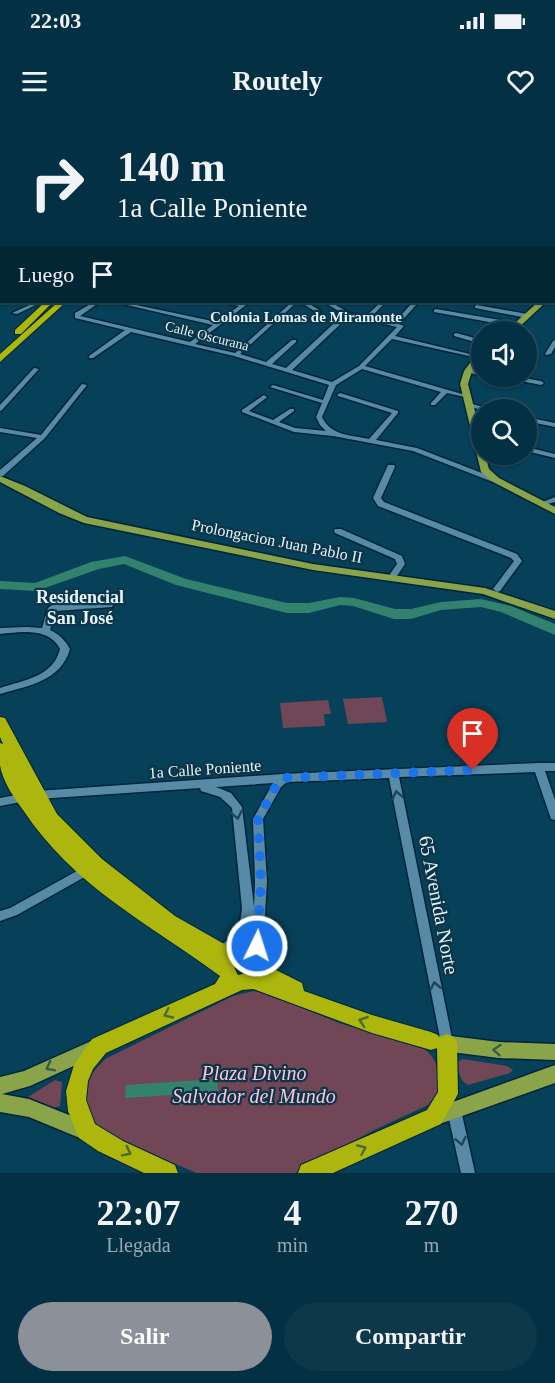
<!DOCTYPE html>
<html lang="es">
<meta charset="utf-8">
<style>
:root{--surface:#043043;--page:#0d384a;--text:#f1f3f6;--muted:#97a9b2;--line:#254b5c;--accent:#8c9099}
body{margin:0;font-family:Georgia,serif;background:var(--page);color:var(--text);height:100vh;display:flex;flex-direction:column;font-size:22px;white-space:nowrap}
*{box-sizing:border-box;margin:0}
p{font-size:20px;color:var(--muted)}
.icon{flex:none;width:33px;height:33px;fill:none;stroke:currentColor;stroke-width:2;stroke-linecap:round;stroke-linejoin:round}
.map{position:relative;height:1053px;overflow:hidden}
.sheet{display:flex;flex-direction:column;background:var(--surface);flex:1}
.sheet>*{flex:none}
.guide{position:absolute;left:0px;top:0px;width:555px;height:183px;box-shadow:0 2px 4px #0004,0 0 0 2px var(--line);background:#043043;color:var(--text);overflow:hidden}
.buttons{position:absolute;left:471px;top:201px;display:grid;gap:12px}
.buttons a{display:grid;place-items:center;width:66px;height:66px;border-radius:50%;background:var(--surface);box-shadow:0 2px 4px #0004,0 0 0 2px var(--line);font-size:30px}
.pin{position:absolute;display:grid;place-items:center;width:51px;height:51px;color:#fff;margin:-62px -26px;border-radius:50% 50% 50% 0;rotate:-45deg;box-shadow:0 0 6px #0007}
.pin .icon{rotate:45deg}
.me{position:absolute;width:66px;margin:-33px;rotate:4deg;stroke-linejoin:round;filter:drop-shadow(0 0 4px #0008)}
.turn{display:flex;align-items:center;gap:21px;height:126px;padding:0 18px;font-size:27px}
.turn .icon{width:78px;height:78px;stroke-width:2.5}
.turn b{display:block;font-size:42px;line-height:51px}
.then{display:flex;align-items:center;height:57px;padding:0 18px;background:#0003;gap:12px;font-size:22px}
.eta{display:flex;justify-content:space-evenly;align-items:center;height:102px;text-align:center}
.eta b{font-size:36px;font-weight:800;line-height:42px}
.primary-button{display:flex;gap:12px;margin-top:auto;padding:12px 18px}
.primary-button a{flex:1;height:69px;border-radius:36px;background:var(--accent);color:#fff;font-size:24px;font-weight:800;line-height:69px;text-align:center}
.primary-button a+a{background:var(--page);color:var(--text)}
.status{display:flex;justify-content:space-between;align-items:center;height:42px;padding:0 30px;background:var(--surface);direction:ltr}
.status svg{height:16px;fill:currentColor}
header{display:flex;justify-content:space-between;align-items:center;height:78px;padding:0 18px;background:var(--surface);font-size:27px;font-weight:800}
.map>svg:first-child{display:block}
.green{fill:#714758}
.water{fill:#32826e}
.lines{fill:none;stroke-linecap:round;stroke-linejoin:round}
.river{fill:#32826e;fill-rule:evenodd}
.minor-casing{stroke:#002538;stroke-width:3}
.major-casing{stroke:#002538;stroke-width:3}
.highway-casing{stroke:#002538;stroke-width:2}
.minor{fill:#578aa6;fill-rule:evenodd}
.major{fill:#8aa44a;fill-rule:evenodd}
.highway{fill:#acb60d;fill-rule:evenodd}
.oneway{stroke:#1b465b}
.oneway2{stroke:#4c6930}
.oneway3{stroke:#385c49}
.route{stroke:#1a73e8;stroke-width:10;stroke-dasharray:0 18}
.labels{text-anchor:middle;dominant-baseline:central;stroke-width:4.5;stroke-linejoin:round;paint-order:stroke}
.far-street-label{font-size:14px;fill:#e5f5fe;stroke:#0c3548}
.far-neighbourhood-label{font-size:15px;font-weight:bold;fill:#e5f5fe;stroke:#0c3548}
.street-label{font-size:16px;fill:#e5f5fe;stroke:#0c3548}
.neighbourhood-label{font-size:18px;font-weight:bold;fill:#e5f5fe;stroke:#0c3548}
.near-street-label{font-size:20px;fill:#e5f5fe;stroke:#0c3548}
.near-park-label{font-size:20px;font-style:italic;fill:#fdc5da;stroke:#0c3548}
</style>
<div class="status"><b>22:03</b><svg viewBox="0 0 49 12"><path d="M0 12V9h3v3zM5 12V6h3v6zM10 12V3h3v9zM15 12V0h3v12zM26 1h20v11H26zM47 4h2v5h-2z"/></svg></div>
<header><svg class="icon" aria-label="menu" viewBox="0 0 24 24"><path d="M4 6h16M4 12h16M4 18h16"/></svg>Routely<svg class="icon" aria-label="heart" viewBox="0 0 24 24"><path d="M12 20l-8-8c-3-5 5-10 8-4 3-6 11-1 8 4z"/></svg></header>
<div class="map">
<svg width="555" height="1053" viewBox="0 0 555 1053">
<rect width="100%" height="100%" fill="#064059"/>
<g class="green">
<path d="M382,577L387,602L348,604L343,579Z"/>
<path d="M328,580L331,594H324L325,606L283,608L280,583Z"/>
<path d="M253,871L265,873L339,903L424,929C440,940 438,955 438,973L428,985L374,1010L295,1053H197L111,1017L95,1007L85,986L86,966L94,951L105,939L233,876Z"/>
<path d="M463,939L507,946L513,950L510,953L468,965C460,962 457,949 459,941Z"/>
<path d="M55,960L62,962L60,986L54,988L28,977Z"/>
</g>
<path class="water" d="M217,959L218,972L125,978L126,965Z"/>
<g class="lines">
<path class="river" d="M125,436L186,459L287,483H309L340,477L354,478L395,489H411L441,482L481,479L511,486L555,504V515L501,492L481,487L441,490L411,499H394L353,486L340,485L309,493H287L176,465L124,444L99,449L36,471L0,469V461L35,463L91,442Z"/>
<defs>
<g id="minor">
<path d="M75,0H79L81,2H76Z"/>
<rect x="96" y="0" width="4" height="2"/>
<path d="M146,0H150L151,2H147Z"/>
<path d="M323,0H331L317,2Z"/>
<path d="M417,0H421L423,2H418Z"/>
<rect x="554" y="24" width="1" height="2"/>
<rect x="554" y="32" width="1" height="2"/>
<rect x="0" y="37" width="2" height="3"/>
<rect x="554" y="39" width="1" height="3"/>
<rect x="0" y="48" width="2" height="3"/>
<rect x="0" y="62" width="2" height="2"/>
<rect x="0" y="85" width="2" height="2"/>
<rect x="554" y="94" width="1" height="3"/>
<rect x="0" y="106" width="2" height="3"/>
<rect x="0" y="133" width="2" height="4"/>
<path d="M554,136H555V140L554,139Z"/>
<rect x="0" y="158" width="2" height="4"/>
<path d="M554,160H555V164L554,163Z"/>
<path d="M554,179H555V183L552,182H554Z"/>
<path d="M36,182H42L17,194L12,193Z"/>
<path d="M94,182H100L80,196L190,222L213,205L114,182H122L217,202L239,186L225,183V182L243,183L245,182H250L195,224L235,233L292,182H297L240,234L266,242L292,220H296V222L272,244L286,248L344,194L325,183V182H330L350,193L366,196L381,182H386L371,197L394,203L412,183H416V185L399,204L404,206L395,216L478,236V238L392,219L365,246L469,276V278L447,273L435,285H431V283L441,272L362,249L336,265L322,297C331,316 351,315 369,319L392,293L338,276L337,275L340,273L398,291V293L376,320L417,328L500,360L496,362H493L413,331L333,316L294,312L242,292V290L264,275L267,277L266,278L249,291L273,300L290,289H294V291L279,302L295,308L326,311L320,305L316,297L322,283L270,267L273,265L323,280L329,265L234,236L131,212L93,238H89V236L125,210L75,198V193ZM349,196L397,207L359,246L332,262L292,250Z"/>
<path d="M300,182H306L321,191L316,192Z"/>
<path d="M477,185L527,194L530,196L527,198L475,188V186Z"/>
<path d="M436,189L517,203L520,205L517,207L434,192V190Z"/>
<path d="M456,213L482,220V224L454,216V214Z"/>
<path d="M555,220V227L551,234L546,235L545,234L553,221Z"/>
<path d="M526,239L536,241L537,242L534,244L526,243Z"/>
<path d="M34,248L39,249L2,290L0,291V285Z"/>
<path d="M468,249L482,252V256L466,252L465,251Z"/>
<path d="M496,256H513L541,261L544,263L541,265Z"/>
<path d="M82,264L87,265L45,318L3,356H0V350L37,318L0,312V308L41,315Z"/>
<path d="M469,283L490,289L491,290H482L467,286L466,285Z"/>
<path d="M526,297L555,303V307L526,301Z"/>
<path d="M526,327L555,334V338L526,331Z"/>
<path d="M388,345H394L395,347L381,378L384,382L517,434L522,441L500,471L497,472L493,469L514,441L511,438L378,386L373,378Z"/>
<path d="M555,377V382L544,385L540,383Z"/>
<path d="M335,409H341L402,436L405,444L397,456H391L390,454L397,444L395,439L335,413L334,411Z"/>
<path d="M109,482L112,483L113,485L112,487L56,491L50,510C60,515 64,519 70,529C61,561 28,566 0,574V568C24,560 53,557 60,529C49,507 20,512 0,514V508L27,507L42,508L48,488L52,485Z"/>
<path d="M539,643H555V651H545L555,680V700L551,699L550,696L535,652L399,657L453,923L452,927L447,929L442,927L441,923L389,658L287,662L281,667L263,699L267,762L263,826L268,851L266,855L262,856L258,855C250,837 252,818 253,798C249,817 237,829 220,836L216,835L214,831C217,826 220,825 225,822C237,813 241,803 242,788L232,688L220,677L201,671L200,668L37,679L0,686V678L37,671L283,654ZM273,663L253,699L255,762L254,787L242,687L231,673L216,667Z"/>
<path d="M86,746L90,748L92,751L90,754L17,795L0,801V791L10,788Z"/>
<path d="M454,983L459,985L461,990L475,1053H461L447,990L449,985Z"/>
</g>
<g id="major">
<path d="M118,0H138L110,2Z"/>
<path d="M246,0H277L278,1L244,2Z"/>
<rect x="0" y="6" width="2" height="4"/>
<path d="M555,14V18L554,17V15Z"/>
<rect x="554" y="72" width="1" height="4"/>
<path d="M538,182H546L514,212H505Z"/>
<path d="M479,231H482V239L472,251L468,264L482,319V334H485L489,349L499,358L555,387V394L493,362L481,352L460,264L464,251Z"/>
<path d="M0,356L25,366L87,397L313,444L485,468L555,491V499L483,474L313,450L84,403L59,393L0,362Z"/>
<path d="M443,915L499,922L555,924V940L499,938L443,931L437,929L434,923L437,917Z"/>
<path d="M98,918L104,920L107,926L104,932L30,966L2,974L29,979L94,1005L96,1012L94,1019L87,1021L29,997L0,992V957L24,951Z"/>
<path d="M555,945V963L434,1006L428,1003L425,997L428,991Z"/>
</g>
<g id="highway">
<path d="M214,0H221L222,2H215Z"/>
<path d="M243,0H250L242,2Z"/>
<path d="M45,182H53L21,214H15V210Z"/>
<path d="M58,182H66L0,242V234Z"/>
<path d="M0,597L5,598L57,694L102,739L175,796L226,825L302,863L304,871L372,895L431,912L438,915L439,918L447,914L454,917L457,923L458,974L441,1004L333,1053H298L301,1045L427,990L438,972L437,928L431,930L372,913L253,869L242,870L229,876L106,933L93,949L88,961L86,980L95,1004L123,1021L175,1045L178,1053H144L98,1031L79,1018L68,991L66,971L74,945L92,919L215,864L220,856C148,803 74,767 23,690C14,678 2,660 0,645C0,638 0,630 0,623L3,624L0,617ZM234,847L246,853L238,855Z"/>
</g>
</defs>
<use href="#minor" class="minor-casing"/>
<use href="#major" class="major-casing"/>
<use href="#highway" class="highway-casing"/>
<use href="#minor" class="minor"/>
<use href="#major" class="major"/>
<use href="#highway" class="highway"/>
</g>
<defs><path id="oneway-chevron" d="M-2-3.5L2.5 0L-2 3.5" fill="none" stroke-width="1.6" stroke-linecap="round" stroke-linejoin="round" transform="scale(1.5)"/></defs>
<g class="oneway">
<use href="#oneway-chevron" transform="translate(397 675) rotate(-101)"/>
<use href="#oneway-chevron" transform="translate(237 695) rotate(79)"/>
<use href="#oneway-chevron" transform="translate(435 866) rotate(-101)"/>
<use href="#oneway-chevron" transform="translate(461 1021) rotate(78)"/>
</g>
<g class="oneway2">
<use href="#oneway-chevron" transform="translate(168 894) rotate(155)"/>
<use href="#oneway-chevron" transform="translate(363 901) rotate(-161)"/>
<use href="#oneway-chevron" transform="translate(362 1029) rotate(-24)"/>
<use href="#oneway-chevron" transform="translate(127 1032) rotate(27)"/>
</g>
<g class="oneway3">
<use href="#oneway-chevron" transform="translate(497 930) rotate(-175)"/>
<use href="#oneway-chevron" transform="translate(50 947) rotate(153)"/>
</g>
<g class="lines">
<path class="route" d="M257,826L261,762L258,699L277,664L283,658L473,650"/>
</g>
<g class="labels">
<g class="far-street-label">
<text transform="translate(207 216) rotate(14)">Calle Oscurana</text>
</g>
<g class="far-neighbourhood-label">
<text x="306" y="197">Colonia Lomas de Miramonte</text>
</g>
<g class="street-label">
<text transform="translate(277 421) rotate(11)">Prolongacion Juan Pablo II</text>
<text transform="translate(205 649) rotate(-4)">1a Calle Poniente</text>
</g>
<g class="neighbourhood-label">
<text x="80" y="477">Residencial<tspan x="80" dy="21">San José</tspan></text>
</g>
<g class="near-street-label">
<text transform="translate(439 785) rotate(79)">65 Avenida Norte</text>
</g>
<g class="near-park-label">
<text x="254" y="953">Plaza Divino<tspan x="254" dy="23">Salvador del Mundo</tspan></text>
</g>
</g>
</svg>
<div class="buttons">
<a><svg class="icon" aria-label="sound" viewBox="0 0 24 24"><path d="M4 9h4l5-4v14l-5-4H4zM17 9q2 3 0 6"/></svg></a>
<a><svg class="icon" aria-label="search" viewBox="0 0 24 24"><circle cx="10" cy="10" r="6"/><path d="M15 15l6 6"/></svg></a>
</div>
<div class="pin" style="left:473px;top:650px;background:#d93025"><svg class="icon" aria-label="arrive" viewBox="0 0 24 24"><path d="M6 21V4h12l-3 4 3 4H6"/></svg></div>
<svg class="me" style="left:257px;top:826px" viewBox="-20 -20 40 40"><circle r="17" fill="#1a73e8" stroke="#fff" stroke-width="3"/><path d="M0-11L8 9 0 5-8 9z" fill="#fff"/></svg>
<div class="guide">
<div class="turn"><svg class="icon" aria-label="right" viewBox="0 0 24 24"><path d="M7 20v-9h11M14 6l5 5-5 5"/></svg><div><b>140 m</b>1a Calle Poniente</div></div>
<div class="then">Luego<svg class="icon" aria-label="arrive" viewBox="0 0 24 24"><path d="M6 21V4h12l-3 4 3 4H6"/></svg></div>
</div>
</div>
<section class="sheet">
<div class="eta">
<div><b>22:07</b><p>Llegada</p></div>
<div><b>4</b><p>min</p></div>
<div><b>270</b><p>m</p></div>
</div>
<div class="primary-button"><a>Salir</a><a>Compartir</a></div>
</section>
